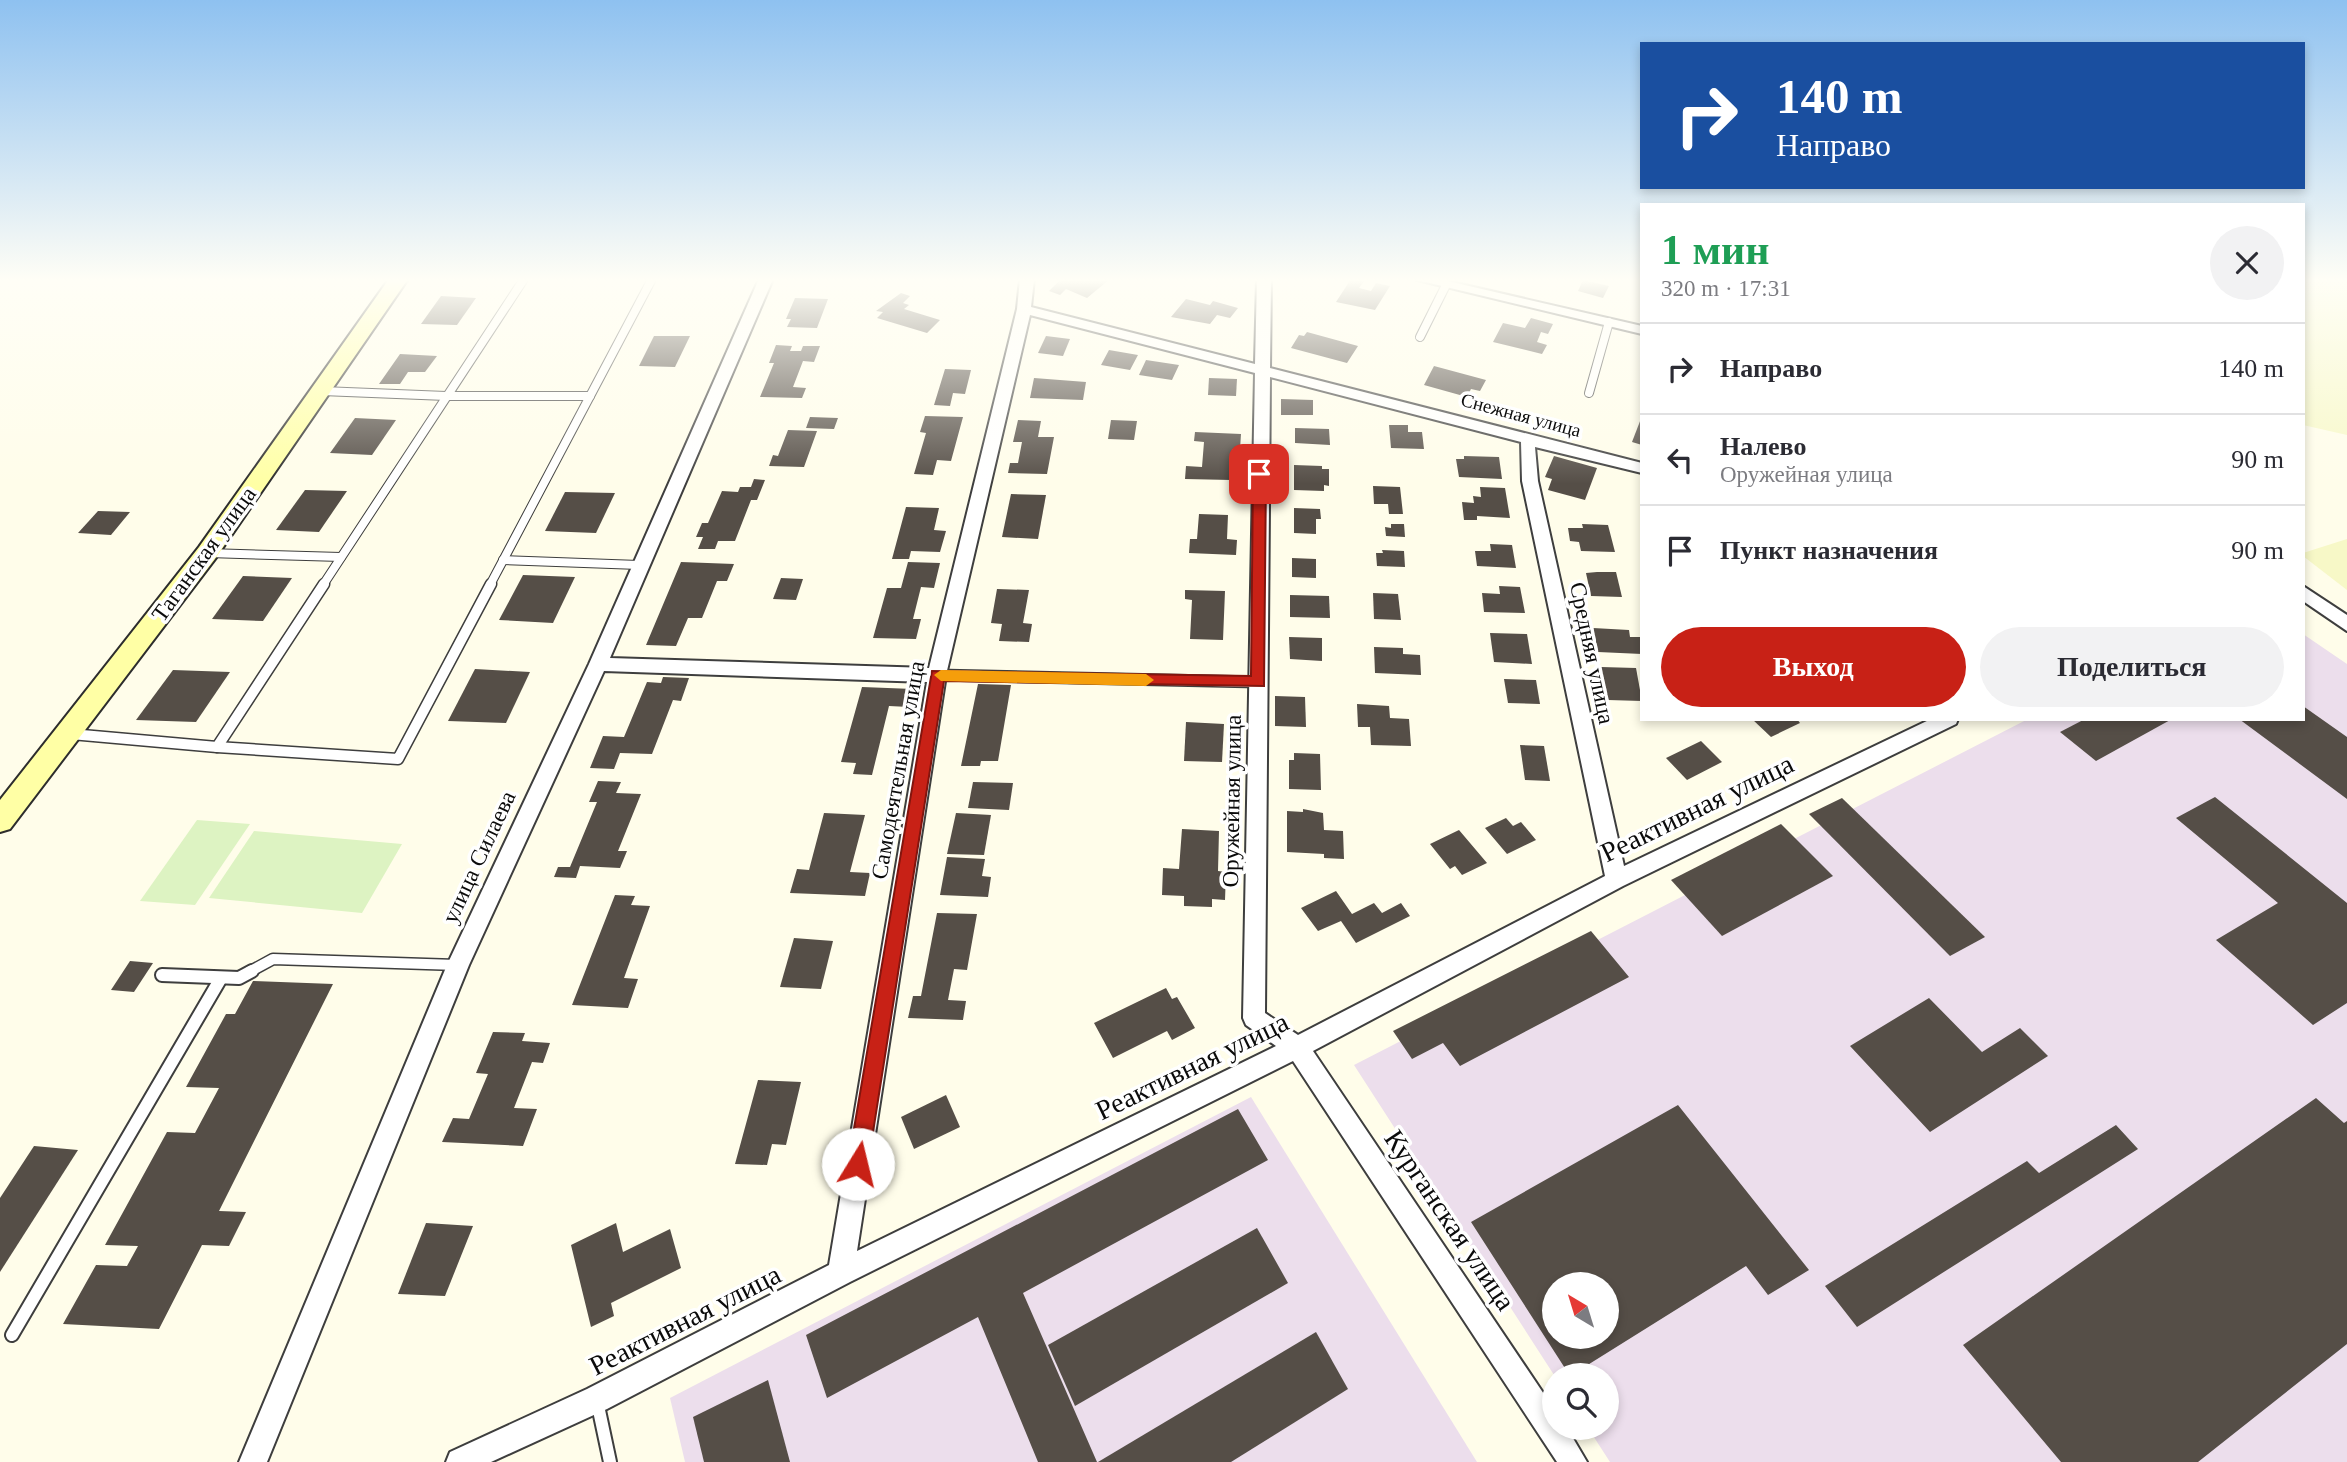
<!DOCTYPE html>
<html lang="ru">
<meta charset="utf-8">
<style>
:root{--surface:#fff;--page:#f2f2f3;--text:#2b2b33;--muted:#7c7c81;--line:#e1e1e2;--accent:#c82116}
body{margin:0;font-family:"Times New Roman",serif;background:var(--page);color:var(--text);height:100vh;display:flex;flex-direction:column;font-size:26px;white-space:nowrap}
*{box-sizing:border-box;margin:0}
p{font-size:23px;color:var(--muted)}
.icon{flex:none;width:38px;height:38px;fill:none;stroke:currentColor;stroke-width:2;stroke-linecap:round;stroke-linejoin:round}
.map{position:relative;flex:1;overflow:hidden}
.side{position:absolute;left:1640px;top:203px;width:665px;height:518px;display:flex;flex-direction:column;background:var(--surface);border-radius:0px;box-shadow:0 4px 10px #0003}
.side>*{flex:none}
.top-card{position:absolute;left:1640px;top:42px;width:665px;height:147px;border-radius:0px;box-shadow:0 4px 10px #0003;background:#1a4fa0;color:#fff;overflow:hidden}
.needle{width:46px;rotate:322deg}
.controls{position:absolute;left:1542px;top:1272px;display:grid;gap:14px}
.controls a{display:grid;place-items:center;width:77px;height:77px;border-radius:50%;background:var(--surface);box-shadow:0 4px 10px #0003;font-size:35px}
.pin{position:absolute;display:grid;place-items:center;width:60px;height:60px;color:#fff;margin:-30px;border-radius:14px;box-shadow:0 4px 10px #0006}
.me{position:absolute;width:77px;margin:-38px;rotate:9deg;stroke-linejoin:round;filter:drop-shadow(0 0 5px #0008)}
.turn{display:flex;align-items:center;gap:24px;height:147px;padding:0 21px;font-size:32px}
.turn .icon{width:91px;height:91px;stroke-width:2.5}
.turn b{display:block;font-size:49px;line-height:60px}
.round{display:grid;place-items:center;flex:none;width:74px;height:74px;border-radius:37px;background:var(--page)}
.headline{display:flex;align-items:center;justify-content:space-between;height:119px;padding:0 21px}
h1{font-size:42px;font-weight:600;line-height:52px;color:#1e9e55}
.cta{display:flex;gap:14px;margin-top:auto;padding:14px 21px}
.cta a{flex:1;height:80px;border-radius:42px;background:var(--accent);color:#fff;font-size:28px;font-weight:600;line-height:80px;text-align:center}
.cta a+a{background:var(--page);color:var(--text)}
ul{padding:0;list-style:none}
li{display:flex;align-items:center;gap:21px;height:91px;padding:0 21px;border-top:2px solid var(--line)}
li div{flex:1}
li b{display:block;font-size:26px}
li em{font-style:normal}
.map>svg:first-child{display:block}
.industrial{fill:#ecdeec;fill-rule:evenodd}
.farmland{fill:#f7f8c7}
.pitch{fill:#ddf3c2}
.building{fill:#554e47;fill-rule:evenodd}
.lines{fill:none;stroke-linecap:round;stroke-linejoin:round}
.lane-far2-casing{stroke:#3e3e3e;stroke-width:10}
.lane-far1-casing{stroke:#3e3e3e;stroke-width:13}
.lane-casing{stroke:#3e3e3e;stroke-width:16}
.street-casing{stroke:#3e3e3e;stroke-width:4}
.secondary-casing{stroke:#2d2d2d;stroke-width:4}
.lane-far2{stroke:#fff;stroke-width:8}
.lane-far1{stroke:#fff;stroke-width:10}
.lane{stroke:#fff;stroke-width:12}
.street{fill:#fff;fill-rule:evenodd}
.secondary{fill:#ffffa5;fill-rule:evenodd}
.route{fill:#c82116;stroke:#82150e;stroke-width:2}
.slow{fill:#f59e0b}
.labels{text-anchor:middle;dominant-baseline:central;stroke-width:7;stroke-linejoin:round;paint-order:stroke}
.far-street-label{font-size:19px;fill:#0b0b0b;stroke:#fff}
.street-label{font-size:23px;fill:#0b0b0b;stroke:#fff}
.near-street-label{font-size:28px;fill:#0b0b0b;stroke:#fff}
</style>
<div class="map">
<svg width="2347" height="1462" viewBox="0 0 2347 1462">
<rect width="100%" height="100%" fill="#fffdea"/>
<g class="industrial">
<path d="M2303,634L2347,664V1462H1610L1588,1428H1606V1376L1554,1375L1354,1065L2028,719H2303ZM1554,1284H1606V1337H1554Z"/>
<path d="M1251,1097L1477,1462H685L670,1398Z"/>
</g>
<g class="farmland">
<path d="M2303,279H2347V435L2303,425Z"/>
<path d="M2347,539V590L2303,556V553Z"/>
</g>
<g class="pitch">
<path d="M197,820L250,824L195,905L140,901Z"/>
<path d="M254,831L402,844L362,913L209,898Z"/>
</g>
<g class="building">
<path d="M1061,279H1110L1087,298L1066,289L1060,295L1049,291Z"/>
<path d="M1351,279L1365,280L1359,288L1371,291L1376,283L1390,286L1375,310L1336,302Z"/>
<path d="M1583,280L1609,286L1603,298L1578,291Z"/>
<path d="M901,293L910,296L903,303L909,305L904,309L940,320L927,333L877,318L883,312L876,311Z"/>
<path d="M441,296L476,298L457,325L421,324Z"/>
<path d="M795,298L828,299L817,328L787,327L791,319H786Z"/>
<path d="M1186,299L1210,305L1213,301L1238,308L1230,318L1217,315L1210,324L1171,317Z"/>
<path d="M1531,318L1553,324L1548,334L1541,332L1537,342L1547,345L1542,354L1493,342L1503,323L1525,328Z"/>
<path d="M1307,332L1358,346L1347,363L1291,348L1299,335L1304,336Z"/>
<path d="M654,336H690L675,367L639,366Z"/>
<path d="M1046,336L1070,339L1063,356L1038,353Z"/>
<path d="M776,345L792,346L790,351H801L803,346H820L814,362L803,361L793,387L806,388L802,398L760,397L774,363H769Z"/>
<path d="M1109,350L1138,355L1130,370L1101,365Z"/>
<path d="M400,354L437,356L425,372H408L400,384H379Z"/>
<path d="M1146,360L1179,365L1172,380L1139,375Z"/>
<path d="M1434,366L1486,380L1480,391L1471,389L1467,397L1424,385Z"/>
<path d="M945,369L971,370L965,394L953,393L950,406L934,405Z"/>
<path d="M1034,378L1086,382L1083,400L1030,398Z"/>
<path d="M1209,378L1237,379L1236,396L1208,395Z"/>
<path d="M1281,399L1313,400V415H1281Z"/>
<path d="M925,416L963,417L951,461L937,460L933,475L914,474L926,433L920,432Z"/>
<path d="M1642,416V445L1632,442Z"/>
<path d="M810,417L838,418L834,429L806,428Z"/>
<path d="M355,418L396,420L372,455L330,453Z"/>
<path d="M1018,420L1041,421L1038,437H1054L1047,474L1008,473L1010,463H1018L1022,442H1013Z"/>
<path d="M1111,420L1137,421L1134,440L1108,439Z"/>
<path d="M1389,425H1408V432H1422L1424,449L1391,448Z"/>
<path d="M1295,428L1329,429L1330,445L1295,443Z"/>
<path d="M788,430L817,431L804,467L769,466L773,455L778,456Z"/>
<path d="M1195,432L1241,434L1240,449H1232L1231,480L1185,479L1186,466L1202,467L1204,442L1194,441Z"/>
<path d="M1464,456L1499,457L1502,479L1459,477L1456,459H1464Z"/>
<path d="M1554,456L1597,468L1585,500L1548,490L1552,479L1545,477Z"/>
<path d="M1294,465L1322,466V469H1329V486L1324,485V491L1294,490Z"/>
<path d="M754,479L765,480L757,500H751L735,541H718L715,549H698L703,537H696L702,523H708L722,491L738,492L740,487H751Z"/>
<path d="M1373,486L1400,487L1403,514H1389L1388,504H1374Z"/>
<path d="M1480,487L1505,488L1510,518L1477,516V520H1464L1462,502L1474,503L1473,496L1481,497Z"/>
<path d="M305,490L347,491L319,532L276,530Z"/>
<path d="M565,492L615,493L596,533L545,531Z"/>
<path d="M1011,494L1046,495L1038,539L1002,537Z"/>
<path d="M906,507L939,508L934,530L946,531L940,552L911,551L909,559H892Z"/>
<path d="M1294,508L1320,509L1321,519H1316V534L1294,533Z"/>
<path d="M98,511L130,512L111,535L78,533Z"/>
<path d="M1199,514L1228,515L1227,539L1237,540L1236,555L1189,553L1190,539H1197Z"/>
<path d="M1391,524H1404L1405,537L1386,536L1385,527L1391,528Z"/>
<path d="M1582,524L1608,525L1615,552L1581,551L1579,542L1570,541L1568,528H1583Z"/>
<path d="M1490,544L1512,545L1516,568L1477,566L1475,551H1491Z"/>
<path d="M1382,550L1404,551L1405,567L1377,566L1376,553H1383Z"/>
<path d="M1292,558L1316,559V578L1292,577Z"/>
<path d="M681,562L734,564L727,581H717L702,618H688L676,646L646,645Z"/>
<path d="M908,562L940,563L934,588L921,587L913,619H921L916,639L873,638L887,588H901Z"/>
<path d="M1597,572H1616L1622,597L1591,596L1586,573Z"/>
<path d="M523,575L575,577L553,623L499,620Z"/>
<path d="M243,576L292,578L263,621L212,619Z"/>
<path d="M781,578L803,579L796,600L773,599Z"/>
<path d="M1499,586L1520,587L1525,613L1484,612L1482,593L1500,594Z"/>
<path d="M997,589L1029,590L1023,623L1032,624L1029,642L999,641L1002,624L991,623Z"/>
<path d="M1185,590L1225,591L1223,640L1190,639L1192,600L1185,599Z"/>
<path d="M1373,593L1398,594L1401,620L1374,619Z"/>
<path d="M1290,595L1329,596L1330,618L1290,617Z"/>
<path d="M1593,628L1629,630L1630,637H1642V654L1598,652Z"/>
<path d="M1490,633L1527,634L1532,664L1494,662Z"/>
<path d="M1289,637L1322,638V661L1290,659Z"/>
<path d="M1374,647L1403,648V654L1420,655L1421,675L1375,673Z"/>
<path d="M1601,667L1636,668L1642,701L1608,700Z"/>
<path d="M475,669L530,672L506,723L448,721Z"/>
<path d="M173,670L230,672L196,722L136,720Z"/>
<path d="M663,677L689,678L681,701L673,700L652,754L620,753L614,769L590,768L603,736L624,737L647,682L661,683Z"/>
<path d="M1504,679L1536,680L1540,704L1508,703Z"/>
<path d="M978,684L1011,685L998,761H981L980,766H961Z"/>
<path d="M862,687L913,689L909,707L889,706L872,775L853,774L856,763L841,762Z"/>
<path d="M1275,696L1305,697L1306,727L1275,726Z"/>
<path d="M1357,704L1389,706L1390,718L1409,719L1411,746L1371,745L1370,727H1358Z"/>
<path d="M2303,706L2347,737V799L2239,719H2303Z"/>
<path d="M1752,719H1797L1800,723L1771,737Z"/>
<path d="M2085,719H2172L2096,761L2060,732Z"/>
<path d="M1186,722L1224,724L1222,762L1184,761Z"/>
<path d="M1701,741L1722,762L1687,780L1666,758Z"/>
<path d="M1520,745L1544,746L1550,781L1525,780Z"/>
<path d="M1294,753L1320,754L1321,790L1289,789V760H1294Z"/>
<path d="M598,781L621,782L616,793L641,794L618,851H627L620,868L580,866L576,878L554,877L558,867H570L597,802H589Z"/>
<path d="M973,782L1013,783L1009,810L968,808Z"/>
<path d="M2215,797L2347,903V1003L2313,1025L2216,940L2278,903L2176,818Z"/>
<path d="M1842,798L1985,937L1950,956L1809,814Z"/>
<path d="M1303,809L1323,813L1324,830L1343,831L1344,859L1324,858V854L1287,852V811L1303,812Z"/>
<path d="M824,813L865,815L850,872L870,873L865,896L790,893L797,869L809,870Z"/>
<path d="M956,813L991,815L984,855L947,854Z"/>
<path d="M1506,818L1513,826L1521,822L1536,840L1507,854L1485,828Z"/>
<path d="M1781,824L1833,876L1722,936L1671,880Z"/>
<path d="M1182,829L1219,831L1218,871L1226,872L1225,900L1212,899V907L1184,906V896L1162,895L1163,868L1179,869Z"/>
<path d="M1459,830L1487,863L1462,875L1455,866L1450,869L1430,844Z"/>
<path d="M947,857L985,859L982,876L991,877L988,897L940,895Z"/>
<path d="M1336,891L1352,914L1374,903L1382,913L1401,903L1410,916L1356,943L1341,921L1318,931L1301,908Z"/>
<path d="M615,895L635,896L631,905L650,906L624,978L638,979L628,1008L572,1005Z"/>
<path d="M937,913L977,914L967,970L954,969L948,1000L966,1001L963,1020L908,1018L913,996H921Z"/>
<path d="M1591,931L1629,977L1460,1066L1443,1043L1412,1059L1393,1031Z"/>
<path d="M794,938L833,941L821,989L780,987Z"/>
<path d="M130,961L153,963L134,992L111,990Z"/>
<path d="M253,981L333,984L219,1211L246,1212L229,1246L202,1245L159,1329L63,1324L96,1265L127,1266L138,1246L105,1245L167,1132L195,1133L219,1088L186,1087L226,1014H235Z"/>
<path d="M1166,988L1172,999L1177,997L1195,1028L1172,1040L1167,1031L1113,1058L1094,1023Z"/>
<path d="M1929,998L1982,1052L2020,1028L2048,1056L1930,1132L1850,1046Z"/>
<path d="M493,1032L525,1033L522,1041L550,1043L543,1063L532,1062L514,1108L537,1109L523,1146L442,1142L453,1118L469,1119L488,1074L476,1073Z"/>
<path d="M758,1080L801,1082L786,1145L772,1144L767,1165L735,1164Z"/>
<path d="M946,1095L960,1127L914,1149L901,1117Z"/>
<path d="M2316,1098L2344,1123L2347,1121V1344L2198,1462H2061L1963,1345Z"/>
<path d="M1678,1105L1809,1270L1768,1295L1746,1266L1570,1376L1471,1222ZM1554,1284H1606V1337H1554Z"/>
<path d="M1238,1109L1268,1160L1023,1293L1097,1462H1038L978,1317L827,1398L806,1335Z"/>
<path d="M2116,1125L2138,1149L1857,1327L1825,1286L2027,1161L2039,1173Z"/>
<path d="M34,1146L78,1150L0,1272V1198Z"/>
<path d="M426,1223L473,1226L445,1296L398,1294Z"/>
<path d="M616,1223L623,1252L670,1229L681,1268L611,1303L614,1316L591,1327L571,1245Z"/>
<path d="M1257,1228L1288,1283L1075,1406L1048,1345Z"/>
<path d="M1316,1332L1348,1389L1231,1462H1098Z"/>
<path d="M768,1380L790,1462H704L693,1417Z"/>
</g>
<g class="lines">
<defs>
<g id="lane-far2">
<path d="M1420,337L1446,285"/>
<path d="M322,391L446,396H590"/>
<path d="M1589,393L1609,322"/>
<path d="M208,553L341,557"/>
<path d="M503,560L639,565"/>
<path d="M323,585L524,279"/>
<path d="M490,585L652,279"/>
</g>
<g id="lane-far1">
<path d="M937,675L1258,682"/>
<path d="M71,734L217,747L324,584"/>
<path d="M217,747L398,759L491,584"/>
<path d="M249,972L273,959L457,965"/>
</g>
<g id="lane">
<path d="M162,975L239,978L252,971"/>
<path d="M12,1335L221,978"/>
<path d="M597,1401L610,1462"/>
</g>
<g id="street">
<path d="M759,279H773L610,658L929,668L1017,309L1020,279H1034L1031,307L1255,364L1257,279H1271L1270,368L1642,463V473L1535,447L1538,481L1624,866L1931,719H1958L1956,724L1623,886L1313,1051L1554,1409V1428H1567L1587,1462H1557L1293,1061L850,1282L607,1409L491,1462H446L450,1452L587,1389L829,1265L927,682L604,671L469,965L267,1462H239L447,965L589,664ZM1030,315L1255,373L1243,1018L1246,1025L1276,1046L857,1251L946,675ZM1270,377L1521,442L1522,481L1605,876L1298,1035L1265,1013Z"/>
<path d="M1413,279H1439L1642,326V334Z"/>
<path d="M2303,586L2347,615V631L2303,601Z"/>
</g>
<path id="secondary" d="M389,279H408L215,559L10,829L0,832V800L199,547Z"/>
</defs>
<use href="#lane-far2" class="lane-far2-casing"/>
<use href="#lane-far1" class="lane-far1-casing"/>
<use href="#lane" class="lane-casing"/>
<use href="#street" class="street-casing"/>
<use href="#secondary" class="secondary-casing"/>
<use href="#lane-far2" class="lane-far2"/>
<use href="#lane-far1" class="lane-far1"/>
<use href="#lane" class="lane"/>
<use href="#street" class="street"/>
<use href="#secondary" class="secondary"/>
</g>
<linearGradient id="sky" x2="0" y2="1"><stop stop-color="#8ec1f0"/><stop offset="0.58" stop-color="#fffef6"/><stop offset="1" stop-color="#fffef6" stop-opacity="0"/></linearGradient>
<rect width="2347" height="484" fill="url(#sky)"/>
<path class="route" d="M1259,470L1266,474L1264,686L944,681L868,1164L865,1171L858,1174L851,1171L848,1164L932,671L1251,676L1253,474Z"/>
<path class="slow" d="M941,670L1146,674L1154,680L1146,686L941,681L934,675Z"/>
<g class="labels">
<g class="far-street-label">
<text transform="translate(1521 415) rotate(15)">Снежная улица</text>
</g>
<g class="street-label">
<text transform="translate(204 554) rotate(-54)">Таганская улица</text>
<text transform="translate(1592 653) rotate(78)">Средняя улица</text>
<text transform="translate(898 770) rotate(-80)">Самодеятельная улица</text>
<text transform="translate(1232 801) rotate(-89)">Оружейная улица</text>
<text transform="translate(479 857) rotate(-65)">улица Силаева</text>
</g>
<g class="near-street-label">
<text transform="translate(1697 808) rotate(-26)">Реактивная улица</text>
<text transform="translate(1192 1066) rotate(-26)">Реактивная улица</text>
<text transform="translate(1450 1220) rotate(56)">Курганская улица</text>
<text transform="translate(685 1320) rotate(-27)">Реактивная улица</text>
</g>
</g>
</svg>
<div class="controls">
<a><svg class="needle" viewBox="-14 -14 28 28"><path d="M0-13l5 13h-10z" fill="#e53935"/><path d="M0 13l5-13h-10z" fill="#7c7c81"/></svg></a>
<a><svg class="icon" aria-label="search" viewBox="0 0 24 24"><circle cx="10" cy="10" r="6"/><path d="M15 15l6 6"/></svg></a>
</div>
<div class="pin" style="left:1259px;top:474px;background:#d93025"><svg class="icon" aria-label="arrive" viewBox="0 0 24 24"><path d="M6 21V4h12l-3 4 3 4H6"/></svg></div>
<svg class="me" style="left:858px;top:1164px" viewBox="-20 -20 40 40"><circle r="19" fill="#fff"/><path d="M0-13L10 11 0 6-10 11z" fill="#c82116"/></svg>
<div class="top-card">
<div class="turn"><svg class="icon" aria-label="right" viewBox="0 0 24 24"><path d="M7 20v-9h11M14 6l5 5-5 5"/></svg><div><b>140 m</b>Направо</div></div>
</div>
<section class="side">
<div class="headline"><div><h1>1 мин</h1><p>320 m · 17:31</p></div><a class="round"><svg class="icon" aria-label="close" viewBox="0 0 24 24"><path d="M6 6l12 12M18 6L6 18"/></svg></a></div>
<ul>
<li><svg class="icon" aria-label="right" viewBox="0 0 24 24"><path d="M7 20v-9h11M14 6l5 5-5 5"/></svg><div><b>Направо</b></div><em>140 m</em></li>
<li><svg class="icon" aria-label="left" viewBox="0 0 24 24"><path d="M17 20v-9H6M10 6l-5 5 5 5"/></svg><div><b>Налево</b><p>Оружейная улица</p></div><em>90 m</em></li>
<li><svg class="icon" aria-label="arrive" viewBox="0 0 24 24"><path d="M6 21V4h12l-3 4 3 4H6"/></svg><div><b>Пункт назначения</b></div><em>90 m</em></li>
</ul>
<div class="cta"><a>Выход</a><a>Поделиться</a></div>
</section>
</div>
